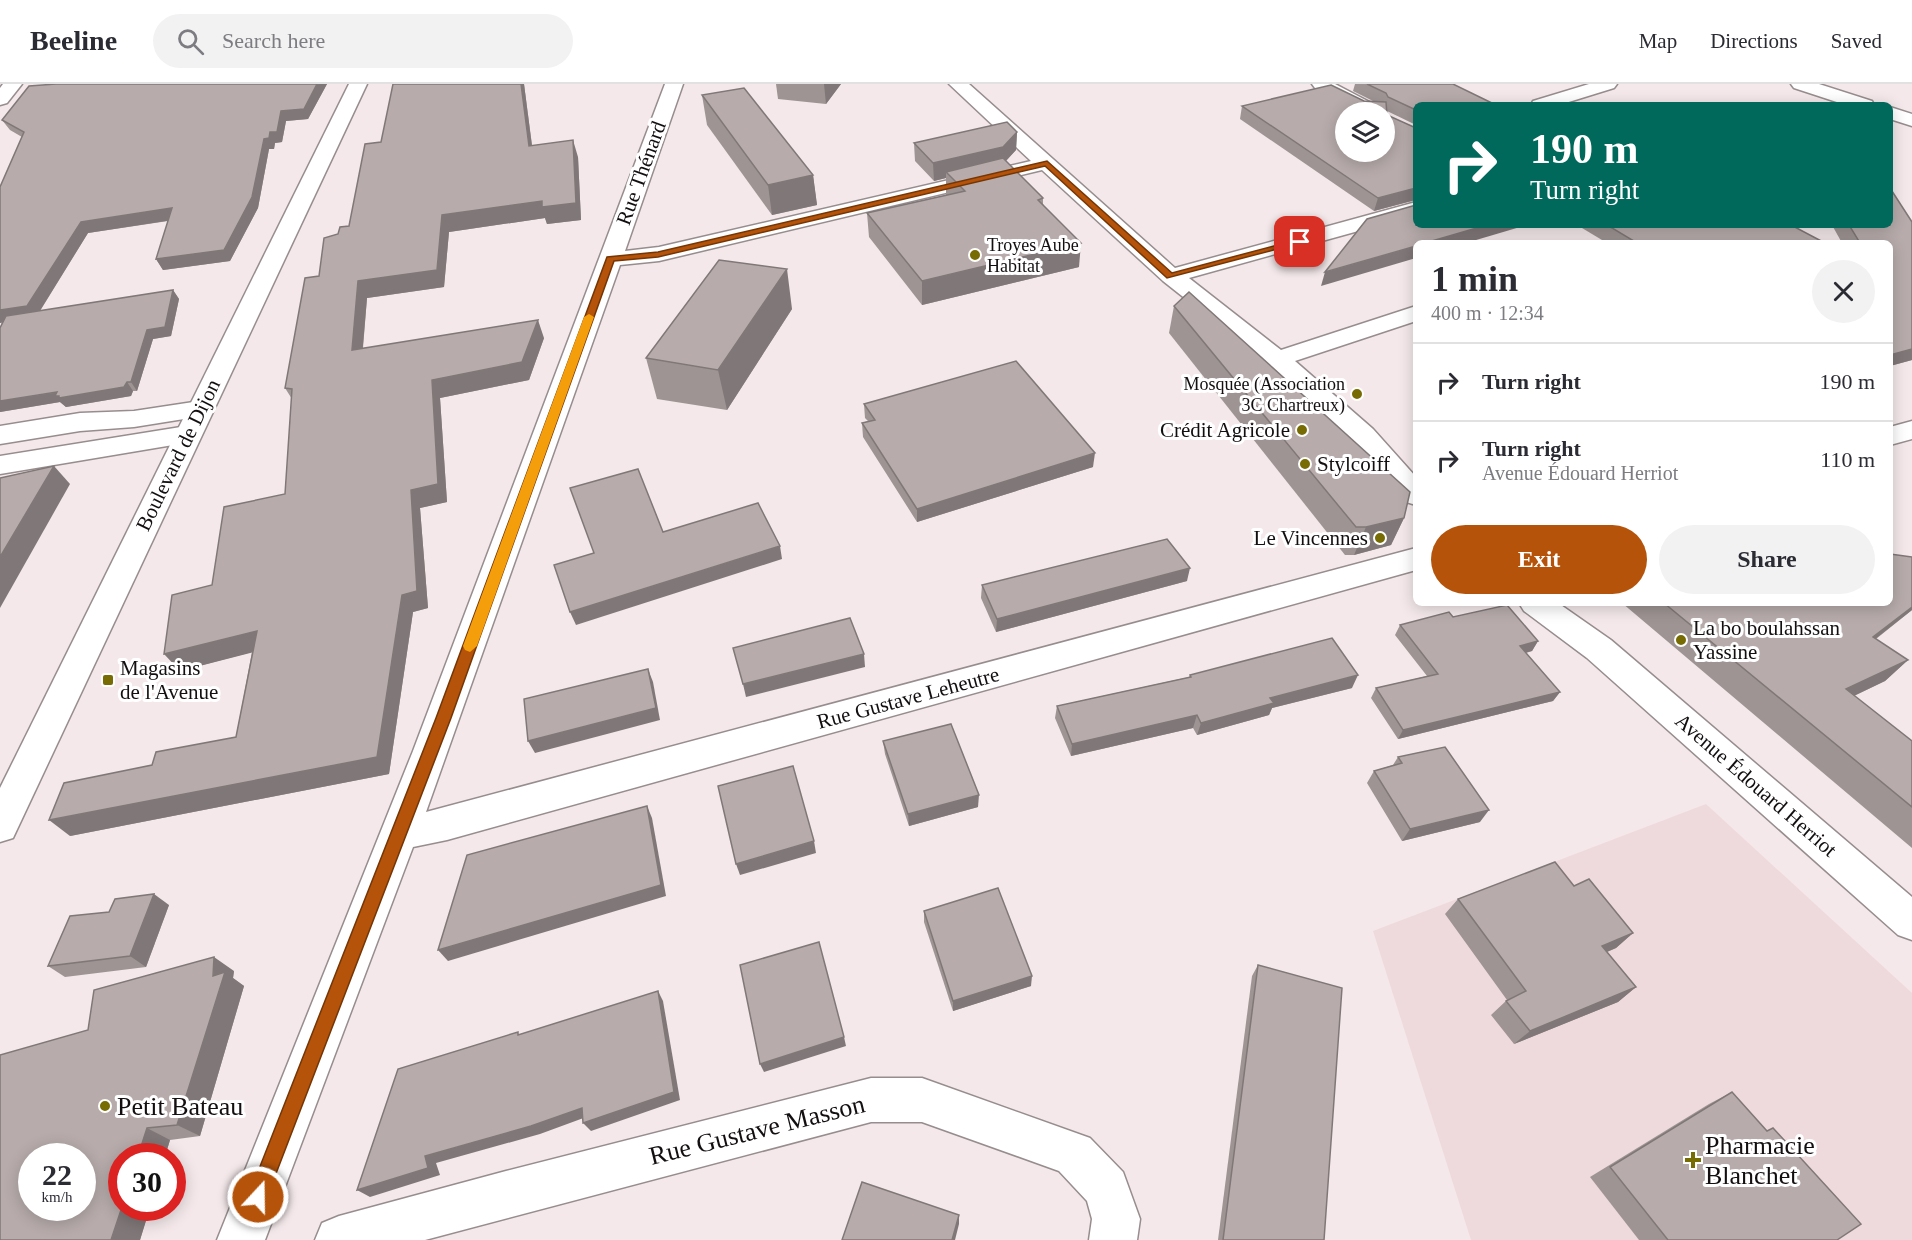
<!DOCTYPE html>
<meta charset="utf-8">
<style>
:root{--surface:#fff;--page:#f2f2f3;--text:#2b2b33;--muted:#7c7c81;--line:#e1e1e2;--accent:#b45309}
body{margin:0;font-family:Georgia,serif;background:var(--page);color:var(--text);height:100vh;display:flex;flex-direction:column;font-size:22px;white-space:nowrap}
*{box-sizing:border-box;margin:0}
p{font-size:20px;color:var(--muted)}
.icon{flex:none;width:33px;height:33px;fill:none;stroke:currentColor;stroke-width:2;stroke-linecap:round;stroke-linejoin:round}
.map{position:relative;flex:1;overflow:hidden}
.panel{position:absolute;left:1413px;top:156px;width:480px;height:366px;display:flex;flex-direction:column;background:var(--surface);border-radius:9px;box-shadow:0 3px 15px #0003}
.panel>*{flex:none}
.hud{position:absolute;left:1413px;top:18px;width:480px;height:126px;border-radius:9px;box-shadow:0 3px 15px #0003;background:#00695c;color:#fff;overflow:hidden}
.buttons{position:absolute;left:1335px;top:18px;display:grid;gap:12px}
.buttons a{display:grid;place-items:center;width:60px;height:60px;border-radius:50%;background:var(--surface);box-shadow:0 3px 15px #0003;font-size:30px}
.speed{position:absolute;left:18px;top:1059px;display:flex;gap:12px;font-size:30px;font-weight:700;text-align:center}
.speed>*{display:grid;place-content:center;width:78px;height:78px;border-radius:50%;background:var(--surface);box-shadow:0 3px 15px #0003;line-height:1}
.speed small{font-size:15px;font-weight:400}
.speed .limit{border:9px solid #d22;background:#fff;color:#111}
.pin{position:absolute;display:grid;place-items:center;width:51px;height:51px;color:#fff;margin:-26px;border-radius:12px;box-shadow:0 3px 9px #0006}
.me{position:absolute;width:66px;margin:-33px;rotate:21deg;stroke-linejoin:round;filter:drop-shadow(0 0 4px #0008)}
.turn{display:flex;align-items:center;gap:21px;height:126px;padding:0 18px;font-size:27px}
.turn .icon{width:78px;height:78px;stroke-width:2.5}
.turn b{display:block;font-size:42px;line-height:51px}
.round{display:grid;place-items:center;flex:none;width:63px;height:63px;border-radius:32px;background:var(--page)}
.headline{display:flex;align-items:center;justify-content:space-between;height:102px;padding:0 18px}
h1{font-size:36px;font-weight:600;line-height:45px}
.button{display:flex;gap:12px;margin-top:auto;padding:12px 18px}
.button a{flex:1;height:69px;border-radius:36px;background:var(--accent);color:#fff;font-size:24px;font-weight:600;line-height:69px;text-align:center}
.button a+a{background:var(--page);color:var(--text)}
ul{padding:0;list-style:none}
li{display:flex;align-items:center;gap:18px;height:78px;padding:0 18px;border-top:2px solid var(--line)}
li div{flex:1}
li b{display:block;font-size:22px}
li em{font-style:normal}
header{display:flex;align-items:center;gap:36px;box-sizing:border-box;height:84px;padding:0 30px;background:var(--surface);border-bottom:2px solid var(--line)}
header strong{font-size:28px}
nav{display:flex;gap:33px;margin-inline-start:auto;font-size:21px}
.search{width:420px;height:54px;background:var(--page);display:flex;align-items:center;gap:15px;box-sizing:border-box;padding:0 21px;border-radius:33px;color:var(--muted);font-size:22px}
.map>svg:first-child{display:block}
.built{fill:#eedadd}
.lines{fill:none;stroke-linecap:round;stroke-linejoin:round}
.street-casing{stroke:#978d8e;stroke-width:3}
.secondary-casing{stroke:#978d8e;stroke-width:3}
.street{fill:#fff;fill-rule:evenodd}
.secondary{fill:#fff;fill-rule:evenodd}
.wall{fill:#9d9493}
.shaded-wall{fill:#807878}
.building{fill:#b7acab;stroke:#807878;stroke-width:1.5;fill-rule:evenodd}
.route{fill:#b45309;stroke:#753606;stroke-width:1.5}
.slow{fill:#f59e0b}
.poi-dot{fill:#776b03;stroke:#fff;stroke-width:2}
.labels{text-anchor:middle;dominant-baseline:central;stroke-width:6;stroke-linejoin:round;paint-order:stroke}
.far-poi-label{font-size:18px;fill:#130f10;stroke:#fff;text-anchor:start}
.street-label{font-size:21px;fill:#130f10;stroke:#fff}
.poi-label{font-size:21px;fill:#130f10;stroke:#fff;text-anchor:start}
.near-poi-label{font-size:26px;fill:#130f10;stroke:#fff;text-anchor:start}
.near-street-label{font-size:26px;fill:#130f10;stroke:#fff}
</style>
<header>
<strong>Beeline</strong>
<div class="search"><svg class="icon" aria-label="search" viewBox="0 0 24 24"><circle cx="10" cy="10" r="6"/><path d="M15 15l6 6"/></svg>Search here</div>
<nav><a>Map</a><a>Directions</a><a>Saved</a></nav>
</header>
<div class="map">
<svg width="1912" height="1156" viewBox="0 0 1912 1156">
<rect width="100%" height="100%" fill="#f4e8ea"/>
<path class="built" d="M1706,720L1912,909V1156H1471L1373,847Z"/>
<g class="lines">
<defs>
<g id="street">
<path d="M3,0H22L7,19L0,21V4Z"/>
<path d="M665,0H683L625,167L659,163L1031,77L949,0H969L1175,184L1416,118V131L1189,194L1281,266L1416,222V237L1295,277L1373,345L1416,393V421L1406,418L1353,357L1268,280L1163,197L1042,86L659,177L620,181L426,728L1416,464V486L447,756L413,763L265,1156H217L413,667Z"/>
<path d="M1312,0H1335L1381,24L1383,28H1361L1315,4Z"/>
<path d="M1589,0H1617L1614,4L1559,21H1531L1533,17Z"/>
<path d="M200,317L209,319L213,325L209,331L134,343L80,347L0,360V342L80,329L134,327Z"/>
<path d="M1912,337V355L1890,361V343Z"/>
<path d="M187,342L197,345L201,351L197,357L0,390V372Z"/>
<path d="M1519,519H1558L1611,556L1912,813V856L1898,851L1587,574L1524,527Z"/>
<path d="M871,994H922L1090,1054L1123,1088L1140,1135L1137,1156H1089L1092,1135L1087,1117L1059,1087L922,1038H871L425,1156H315L322,1139L339,1132L506,1087Z"/>
</g>
<g id="secondary">
<path d="M349,0H367L13,754L0,758V704Z"/>
<path d="M1791,0H1819L1872,17L1874,21H1846L1794,4Z"/>
<path d="M1890,23L1912,30V42L1890,35Z"/>
</g>
</defs>
<use href="#street" class="street-casing"/>
<use href="#secondary" class="secondary-casing"/>
<use href="#street" class="street"/>
<use href="#secondary" class="secondary"/>
</g>
<g class="wall">
<path d="M56,0H327L308,35L286,37L282,58L275,59L274,65H269L258,124L230,177L163,186L156,175L168,137L88,149L40,227L173,206L179,215L171,252L153,255L137,307H133L131,312L66,323L60,318L0,328V244L2,238L0,239V103L22,53L10,46L2,36Z"/>
<path d="M524,0L532,61L578,73L581,136L547,140L545,134L449,148L444,203L367,214L363,264L544,254L529,296L440,314L447,418L420,424L428,524L413,528L389,690L70,752L152,681L236,653L252,568L180,587L212,501L285,410L292,315L285,304L319,192L338,150L349,142L381,58Z"/>
<path d="M776,0H841L826,20L778,15Z"/>
<path d="M1355,0H1453L1416,21V41L1387,27V31L1416,44V116L1374,127L1240,35L1242,22L1373,17L1353,7Z"/>
<path d="M702,11L813,91L817,121L772,131L707,41Z"/>
<path d="M1017,48L1016,66L1006,77L1043,114V120L1079,183L922,221L869,153L867,129L946,111V94L934,97L915,77L914,59Z"/>
<path d="M1912,138V276L1890,282V159H1842L1832,141H1890Z"/>
<path d="M1577,141H1791L1825,159H1607Z"/>
<path d="M1174,222L1404,434L1391,461L1354,471H1345L1169,249Z"/>
<path d="M792,225L727,326L657,315L646,274Z"/>
<path d="M864,320L1093,383L917,438L863,353L862,339L868,337L865,334Z"/>
<path d="M1912,473V526L1876,555L1908,576L1885,597L1854,612L1912,657V764L1622,519H1890Z"/>
<path d="M1187,497L996,548L981,514L982,501Z"/>
<path d="M1453,533L1538,557L1532,567L1526,569L1560,608L1553,617L1398,655L1371,614L1376,604L1427,592L1395,551L1400,541Z"/>
<path d="M1190,591L1352,604L1272,624L1269,631L1197,651L1193,644L1071,672L1055,634L1057,622L1189,593Z"/>
<path d="M883,657L978,723L909,742L885,670Z"/>
<path d="M1398,673L1480,738L1402,757L1367,699L1374,687L1393,681Z"/>
<path d="M1574,802L1633,849L1616,864L1607,868L1636,903L1618,918L1514,960L1491,931L1507,916L1445,830L1458,815Z"/>
<path d="M169,821L146,883L65,893L48,882L109,828Z"/>
<path d="M924,827L1031,902L953,927L924,838Z"/>
<path d="M1258,881L1324,1156H1218L1252,892Z"/>
<path d="M234,887L233,894L244,902L200,1052L170,1056L140,1156H0Z"/>
<path d="M1732,1008L1837,1156H1639L1590,1093L1709,1020Z"/>
</g>
<g class="shaded-wall">
<path d="M317,0H327L308,35L286,37L282,58L275,59L274,65H269L258,124L230,177L163,186L156,175L270,48L281,27Z"/>
<path d="M521,0H524L534,78L529,62Z"/>
<path d="M824,0H841L826,20Z"/>
<path d="M1017,48L1016,66L1002,81L946,88V94L934,97L933,79Z"/>
<path d="M573,56L578,73L581,136L547,140L545,134L449,148L444,203L367,214L361,284L352,266L358,197L442,131Z"/>
<path d="M813,91L817,121L772,131L768,101Z"/>
<path d="M1416,104L1415,116L1374,127L1378,114Z"/>
<path d="M172,124L179,135L88,149L36,233L0,239V226L81,138Z"/>
<path d="M1487,141H1527L1466,159H1425Z"/>
<path d="M1081,159L1079,183L922,221V197Z"/>
<path d="M1416,162V174L1321,202L1325,188Z"/>
<path d="M787,185L792,225L727,326L718,286Z"/>
<path d="M173,206L179,215L171,252L153,255L137,307L131,298L147,246Z"/>
<path d="M538,236L544,254L529,296L440,314L447,418L420,424L428,524L413,528L389,690L70,752L49,736L377,673L411,406L432,296Z"/>
<path d="M1912,265V276L1890,282V271Z"/>
<path d="M127,298L133,307L131,312L66,323L60,318L0,328V317Z"/>
<path d="M1095,369L1093,383L917,438V425Z"/>
<path d="M54,382L70,400L0,524V473Z"/>
<path d="M1404,434L1391,461L1354,471L1366,443Z"/>
<path d="M780,462L782,475L576,541L570,528Z"/>
<path d="M1190,484L1187,497L996,548L997,535Z"/>
<path d="M1912,523V526L1851,574L1873,553Z"/>
<path d="M257,547L270,564L180,587L164,570Z"/>
<path d="M1538,557L1532,567L1513,572L1520,562Z"/>
<path d="M864,570L865,583L746,613L743,600Z"/>
<path d="M1908,576L1885,597L1824,626L1846,605Z"/>
<path d="M648,585L653,598L660,636L535,669L528,657Z"/>
<path d="M1358,591L1352,604L1272,624L1269,631L1197,651L1201,639L1270,614Z"/>
<path d="M1560,608L1553,617L1398,655L1403,646Z"/>
<path d="M1197,631L1193,644L1071,672L1072,660Z"/>
<path d="M979,711L978,723L909,742L908,730Z"/>
<path d="M647,722L652,734L666,812L448,877L438,866Z"/>
<path d="M1489,726L1480,738L1402,757L1410,745Z"/>
<path d="M814,757L816,769L740,791L736,780Z"/>
<path d="M154,810L169,821L146,883L130,872Z"/>
<path d="M1633,849L1616,864L1585,877L1602,862Z"/>
<path d="M214,873L234,887L233,894L244,902L200,1052L177,1041L213,892Z"/>
<path d="M1032,892L1031,902L953,927V917Z"/>
<path d="M1636,903L1618,918L1514,960L1530,947Z"/>
<path d="M658,907L663,917L680,1016L591,1047L583,1039Z"/>
<path d="M844,953L846,962L764,988L760,980Z"/>
<path d="M582,1024L589,1032L540,1050L436,1079L440,1091L370,1113L357,1106L425,1072Z"/>
<path d="M147,1044L170,1056L165,1072H138Z"/>
<path d="M122,1124H150L140,1156H111Z"/>
<path d="M959,1131V1140L955,1156H952Z"/>
</g>
<g class="building">
<path d="M56,0H317L304,25L281,27L277,48H270L269,54L264,55L252,113L224,166L156,175L172,124L81,138L27,222L0,226V103L24,48L2,36L29,2Z"/>
<path d="M393,0H521L529,62L573,56L576,119L542,123V117L442,131L437,186L358,197L352,266L538,236L522,278L432,296L438,400L411,406L417,507L402,511L377,673L49,736L64,699L152,681L156,668L236,653L257,547L164,570L172,511L212,501L224,423L285,410L292,305L285,304L305,194L319,192L324,154L338,150L340,143L349,142L365,60L381,58Z"/>
<path d="M1367,0H1453L1496,21H1416V26L1388,13L1386,9Z"/>
<path d="M1331,1L1364,17L1386,18L1387,31L1416,44V104L1378,114L1242,22ZM1346,28H1384V68H1346Z"/>
<path d="M744,4L813,91L768,101L702,11Z"/>
<path d="M1007,38L1017,48L1003,63L933,79L914,59Z"/>
<path d="M1003,74L1043,114L1038,116L1081,159L922,197L867,129L965,107L946,88Z"/>
<path d="M1890,104L1912,138V265L1890,271V159H1860L1849,141H1890Z"/>
<path d="M1416,121V141H1487L1425,159H1416V162L1325,188L1367,135Z"/>
<path d="M1607,141H1791L1825,159H1637Z"/>
<path d="M719,176L787,185L718,286L646,274Z"/>
<path d="M173,206L165,243L147,246L131,298H127L124,303L59,314V312H55L57,308L0,317V244L6,232Z"/>
<path d="M1189,208L1410,408L1404,434L1366,443H1356L1174,222Z"/>
<path d="M1016,277L1095,369L917,425L862,339L875,336L864,320Z"/>
<path d="M54,382L0,473V394Z"/>
<path d="M638,385L663,448L758,419L780,462L570,528L554,481L594,469L570,404Z"/>
<path d="M1167,455L1190,484L997,535L982,501Z"/>
<path d="M1890,470L1912,473V523L1873,553L1908,576L1846,605L1912,657V723L1664,519H1890Z"/>
<path d="M1507,521L1538,557L1520,562L1560,608L1403,646L1376,604L1438,590L1400,541L1449,528L1453,533Z"/>
<path d="M850,534L864,570L743,600L733,564Z"/>
<path d="M1332,554L1358,591L1270,614L1274,619L1201,639L1197,631L1072,660L1057,622L1191,593L1190,591Z"/>
<path d="M648,585L656,624L528,657L524,615Z"/>
<path d="M951,640L979,711L908,730L883,657Z"/>
<path d="M1445,663L1489,726L1410,745L1374,687L1402,679L1398,673Z"/>
<path d="M793,682L814,757L736,780L718,702Z"/>
<path d="M647,722L661,801L438,866L467,771Z"/>
<path d="M1555,778L1574,802L1589,795L1633,849L1602,862L1636,903L1530,947L1506,917L1526,907L1458,815Z"/>
<path d="M998,804L1032,892L953,917L924,827Z"/>
<path d="M154,810L130,872L48,882L70,832L109,828L115,815Z"/>
<path d="M819,858L844,953L760,980L740,881Z"/>
<path d="M214,873L213,892L225,888L177,1041L147,1044L138,1072H122V1123L111,1156H0V971L88,946L94,906ZM32,1072H82V1124H32Z"/>
<path d="M1258,881L1342,904L1324,1156H1223Z"/>
<path d="M658,907L674,1008L583,1039L582,1024L531,1042L425,1072L428,1084L357,1106L398,985L518,948V951Z"/>
<path d="M1732,1008L1767,1047L1773,1044L1861,1140L1837,1156H1668L1610,1083Z"/>
<path d="M862,1098L959,1131L952,1156H842Z"/>
</g>
<path class="route" d="M1047,77L1172,189L1300,155L1304,158L1167,194L1045,82L658,173L614,177L451,634L267,1113L264,1120L258,1123L251,1120L248,1113L436,634L607,173L658,168Z"/>
<path class="slow" d="M589,230L594,233L477,562L470,568L465,566L463,562L584,233Z"/>
<g class="poi-dot">
<circle cx="975" cy="171" r="6"/>
<circle cx="1357" cy="310" r="6"/>
<circle cx="1302" cy="346" r="6"/>
<circle cx="1305" cy="380" r="6"/>
<circle cx="1380" cy="454" r="6"/>
<circle cx="1681" cy="556" r="6"/>
<rect x="102" y="590" width="12" height="12" rx="3"/>
<circle cx="105" cy="1022" r="6"/>
<path d="M1690 1067h6v6h6v6h-6v6h-6v-6h-6v-6h6z"/>
</g>
<g class="labels">
<g class="far-poi-label">
<text x="987" y="161">Troyes Aube<tspan x="987" dy="21">Habitat</tspan></text>
<text x="1345" y="300" text-anchor="end">Mosquée (Association<tspan x="1345" dy="21">3C Chartreux)</tspan></text>
</g>
<g class="street-label">
<text transform="translate(641 89) rotate(-70)">Rue Thénard</text>
<text transform="translate(178 371) rotate(-64)">Boulevard de Dijon</text>
<text transform="translate(908 614) rotate(-15)">Rue Gustave Leheutre</text>
<text transform="translate(1756 701) rotate(41)">Avenue Édouard Herriot</text>
</g>
<g class="poi-label">
<text x="1290" y="346" text-anchor="end">Crédit Agricole</text>
<text x="1317" y="380">Stylcoiff</text>
<text x="1368" y="454" text-anchor="end">Le Vincennes</text>
<text x="1693" y="544">La bo boulahssan<tspan x="1693" dy="24">Yassine</tspan></text>
<text x="120" y="584">Magasins<tspan x="120" dy="24">de l'Avenue</tspan></text>
</g>
<g class="near-poi-label">
<text x="117" y="1022">Petit Bateau</text>
<text x="1705" y="1061">Pharmacie<tspan x="1705" dy="30">Blanchet</tspan></text>
</g>
<g class="near-street-label">
<text transform="translate(757 1046) rotate(-14)">Rue Gustave Masson</text>
</g>
</g>
</svg>
<div class="buttons">
<a><svg class="icon" aria-label="layers" viewBox="0 0 24 24"><path d="M12 4l9 5-9 5-9-5zM3 14l9 5 9-5"/></svg></a>
</div>
<div class="speed"><div>22<small>km/h</small></div><div class="limit">30</div></div>
<div class="pin" style="left:1300px;top:158px;background:#d93025"><svg class="icon" aria-label="arrive" viewBox="0 0 24 24"><path d="M6 21V4h12l-3 4 3 4H6"/></svg></div>
<svg class="me" style="left:258px;top:1113px" viewBox="-20 -20 40 40"><circle r="17" fill="#b45309" stroke="#fff" stroke-width="3"/><path d="M0-11L8 9 0 5-8 9z" fill="#fff"/></svg>
<div class="hud">
<div class="turn"><svg class="icon" aria-label="right" viewBox="0 0 24 24"><path d="M7 20v-9h11M14 6l5 5-5 5"/></svg><div><b>190 m</b>Turn right</div></div>
</div>
<section class="panel">
<div class="headline"><div><h1>1 min</h1><p>400 m · 12:34</p></div><a class="round"><svg class="icon" aria-label="close" viewBox="0 0 24 24"><path d="M6 6l12 12M18 6L6 18"/></svg></a></div>
<ul>
<li><svg class="icon" aria-label="right" viewBox="0 0 24 24"><path d="M7 20v-9h11M14 6l5 5-5 5"/></svg><div><b>Turn right</b></div><em>190 m</em></li>
<li><svg class="icon" aria-label="right" viewBox="0 0 24 24"><path d="M7 20v-9h11M14 6l5 5-5 5"/></svg><div><b>Turn right</b><p>Avenue Édouard Herriot</p></div><em>110 m</em></li>
</ul>
<div class="button"><a>Exit</a><a>Share</a></div>
</section>
</div>
